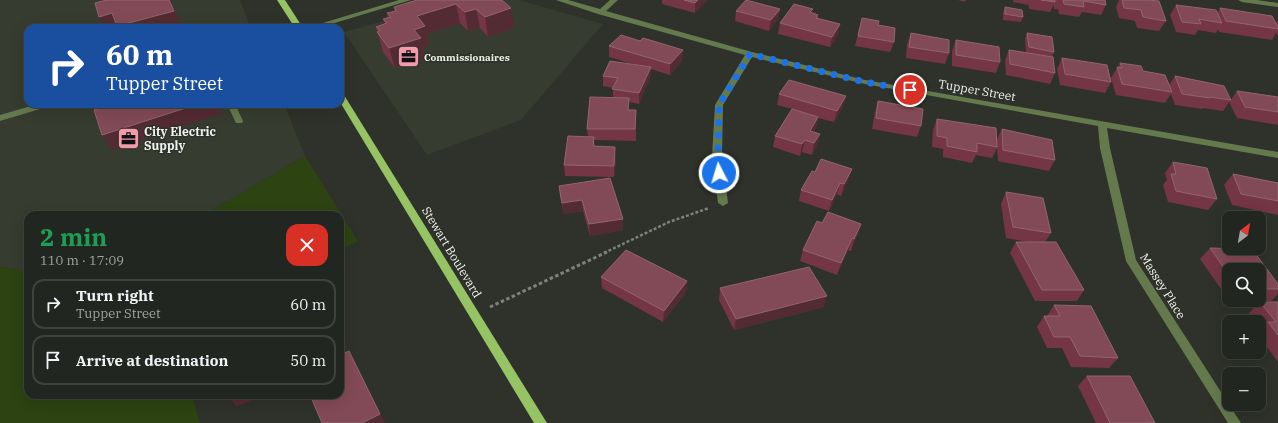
<!DOCTYPE html>
<meta charset="utf-8">
<style>
:root{--surface:#222620;--page:#2a2e29;--text:#f1f3f6;--muted:#a2a5a5;--line:#3f433e}
body{margin:0;font-family:"IBM Plex Serif",serif;background:var(--page);color:var(--text);height:100vh;display:flex;flex-direction:column;font-size:15px;white-space:nowrap}
*{box-sizing:border-box;margin:0}
p{font-size:13px;color:var(--muted)}
.icon{flex:none;width:22px;height:22px;fill:none;stroke:currentColor;stroke-width:2;stroke-linecap:round;stroke-linejoin:round}
.map{position:relative;flex:1;overflow:hidden}
.drawer{position:absolute;left:24px;top:211px;width:320px;height:188px;display:flex;flex-direction:column;background:var(--surface);border-radius:12px;box-shadow:0 4px 16px #0002,0 0 0 1px var(--line)}
.drawer>*{flex:none}
.hud{position:absolute;left:24px;top:24px;width:320px;height:84px;border-radius:12px;box-shadow:0 4px 16px #0002,0 0 0 1px var(--line);background:#1a4fa0;color:#fff;overflow:hidden}
.needle{width:26px;rotate:31deg}
.fabs{position:absolute;left:1222px;top:211px;display:grid;gap:8px}
.fabs a{display:grid;place-items:center;width:44px;height:44px;border-radius:8px;background:var(--surface);box-shadow:0 4px 16px #0002,0 0 0 1px var(--line);font-size:20px}
.pin{position:absolute;display:grid;place-items:center;width:34px;height:34px;color:#fff;margin:-17px;border:2px solid #fff;border-radius:50%;box-shadow:0 1px 4px #0007}
.me{position:absolute;width:44px;margin:-22px;rotate:355deg;stroke-linejoin:round;filter:drop-shadow(0 0 3px #0008)}
.turn{display:flex;align-items:center;gap:14px;height:84px;padding:0 16px;font-size:18px}
.turn .icon{width:52px;height:52px;stroke-width:2.5}
.turn b{display:block;font-size:28px;line-height:34px}
.round{display:grid;place-items:center;flex:none;width:42px;height:42px;border-radius:12px;background:var(--page)}
.head{display:flex;align-items:center;justify-content:space-between;height:68px;padding:0 16px}
h1{font-size:24px;font-weight:700;line-height:30px;color:#1e9e55}
ul{padding:0;list-style:none}
li{display:flex;align-items:center;gap:12px;height:50px;margin:0 8px 6px;padding:0 8px;border:2px solid var(--line);border-radius:12px}
li div{flex:1}
li b{display:block;font-size:15px}
li em{font-style:normal}
.map>svg:first-child{display:block}
.built{fill:#363c2f}
.green{fill:#2d4311}
.lines{fill:none;stroke-linecap:round;stroke-linejoin:round}
.path-far1{stroke:#7e827a;stroke-width:2.5;stroke-dasharray:3 2;stroke-linecap:butt}
.path{stroke:#7e827a;stroke-width:3;stroke-dasharray:3.5 2.5;stroke-linecap:butt}
.lane{fill:#647a4d;fill-rule:evenodd}
.street{fill:#647a4d;fill-rule:evenodd}
.primary{fill:#96c363;fill-rule:evenodd}
.wall{fill:#743544}
.shaded-wall{fill:#532b32}
.building{fill:#824a56;stroke:#93646e}
.route{stroke:#1a73e8;stroke-width:7;stroke-dasharray:0 12.6}
.labels{text-anchor:middle;dominant-baseline:central;stroke-width:3;stroke-linejoin:round;paint-order:stroke}
.far-poi-label{font-size:10px;font-weight:bold;fill:#f0f3ed;stroke:#2e322a;text-anchor:start}
.street-label{font-size:12px;fill:#f0f3ed;stroke:#2e322a}
.poi-label{font-size:12px;font-weight:bold;fill:#f0f3ed;stroke:#2e322a;text-anchor:start}
</style>
<div class="map">
<svg width="1278" height="423" viewBox="0 0 1278 423">
<rect width="100%" height="100%" fill="#2e322a"/>
<g class="built">
<path d="M0,0H240L251,28H28V104H284L305,156L204,215H28V271L0,267Z"/>
<path d="M457,0H519L603,24L521,120L427,155L344,32Z"/>
</g>
<g class="green">
<path d="M305,156L358,241L340,250V215H204Z"/>
<path d="M0,267L28,271V395H192L200,423H0Z"/>
</g>
<g class="lines">
<path class="path-far1" d="M604,253L669,222L709,208"/>
<path class="path" d="M490,307L607,252"/>
<path class="lane" d="M227,104H235L243,121L242,123H236Z"/>
<g class="street">
<path d="M399,0H411L318,28H306Z"/>
<path d="M556,0H568L600,9L610,0H618L606,11L752,52L865,80L1278,152V158L1107,128L1110,148L1136,260L1241,423H1228L1126,261L1100,148L1098,126L865,84L752,57L723,105L722,157L728,203L723,206L718,203L712,157L715,105L745,55L598,14Z"/>
<path d="M1238,0H1257L1278,3V7L1242,2Z"/>
<path d="M38,104H51L50,106L0,121V115Z"/>
</g>
<g class="primary">
<path d="M277,0H285L303,28H295Z"/>
<path d="M340,92L344,95L547,423H534L340,102Z"/>
</g>
</g>
<g class="wall">
<path d="M502,0L514,28L488,37L480,28L468,31L460,23L427,34L429,45L423,48L426,58L395,68L383,52L376,27L385,24L383,19L388,18L387,13L395,11L394,7Z"/>
<path d="M662,0H707L695,13L662,4Z"/>
<path d="M958,0H966L965,2Z"/>
<path d="M1013,0H1105L1106,5L1101,15L1082,12L1079,17L1059,14L1058,9H1054V5L1050,12L1029,9V5L1013,2Z"/>
<path d="M1119,0H1148L1166,21L1159,31L1137,28L1135,21L1119,18L1116,7Z"/>
<path d="M1176,5L1218,12L1220,8L1276,23L1278,21V36L1276,33L1272,40L1219,32L1218,29L1216,33L1198,30L1195,35L1176,32L1170,15Z"/>
<path d="M1005,7L1023,17L1021,22L1003,20V13Z"/>
<path d="M780,9L778,19L769,31L735,21L736,11Z"/>
<path d="M812,13L818,15V19L840,24L838,35L830,47L778,34L780,23Z"/>
<path d="M862,18L878,25L894,42L890,52L855,46Z"/>
<path d="M911,33L949,53L945,64L906,58L907,44Z"/>
<path d="M1027,33L1054,52L1052,57L1055,73L1050,84L1006,75L1005,60L1009,50L1026,52L1025,39Z"/>
<path d="M956,40L1000,62L996,73L952,66V51Z"/>
<path d="M640,41L683,50L682,61L670,75L651,69L650,78L639,104L629,102V110H636V141L594,140L595,146L616,158L614,177L565,176L564,165L588,137L587,129L613,98V88L603,86V76L639,66L609,57V46Z"/>
<path d="M1062,58L1111,82L1105,93L1060,85L1057,69Z"/>
<path d="M1120,63L1143,71L1169,85L1175,76L1231,100L1237,91L1278,97V125L1237,118L1229,102L1223,111L1203,108L1202,109L1175,105L1171,94L1165,103L1116,95L1111,78Z"/>
<path d="M779,94L843,107L834,122L818,118L816,128L814,132L817,145L812,155L802,152L800,156L773,147L775,136L792,109L777,105Z"/>
<path d="M878,101L921,126L917,137L872,129L875,112Z"/>
<path d="M937,119L997,139L1002,129L1055,160L1049,171L998,161L997,148L992,158L976,155L972,163L943,157V149L932,147L933,130Z"/>
<path d="M1173,162L1217,199L1208,210L1168,202L1163,185L1167,180L1165,173Z"/>
<path d="M852,169L848,180L841,196L837,194L829,211L799,201L801,190L815,172Z"/>
<path d="M1233,174L1278,183V215L1232,205L1224,185Z"/>
<path d="M559,186L623,219V230L590,236L583,211L564,214L560,197Z"/>
<path d="M1006,192L1051,233L1045,242L1084,290L1077,301H1035L1010,253L1016,242H1028L1006,238L1001,204Z"/>
<path d="M822,223L861,224L857,235L851,251L848,250L837,275L800,261L803,250Z"/>
<path d="M1210,248L1252,249L1278,284V294L1271,301L1252,300H1259V270H1229V299H1228L1200,259Z"/>
<path d="M601,277L687,281L686,292L663,322L602,288Z"/>
<path d="M720,288L824,307L734,330L719,300Z"/>
<path d="M1260,302H1278V362L1259,336V331L1261,329L1259,326V322H1256L1249,313Z"/>
<path d="M1054,305L1118,358L1109,368L1071,367L1062,348H1047L1037,327L1044,316H1047Z"/>
<path d="M1087,376L1155,423H1096L1078,386Z"/>
</g>
<g class="shaded-wall">
<path d="M170,0L182,25L171,28H106L99,17Z"/>
<path d="M698,0H707L695,13V3Z"/>
<path d="M456,4L460,23L427,34L429,45L423,48L426,58L395,68L389,48L414,30L417,16Z"/>
<path d="M511,8L514,28L488,37L485,17Z"/>
<path d="M476,9L480,28L468,31L465,12Z"/>
<path d="M780,9L778,19L769,31L771,20Z"/>
<path d="M840,24L838,35L830,47L832,37Z"/>
<path d="M683,50L682,61L670,75V64Z"/>
<path d="M651,67L650,78L639,104V93Z"/>
<path d="M846,96L843,107L834,122L837,111Z"/>
<path d="M198,104H218L223,113L112,150L102,135Z"/>
<path d="M818,117L816,128L808,142L810,131Z"/>
<path d="M820,134L817,145L812,155L814,143Z"/>
<path d="M805,140L802,152L800,156L802,144Z"/>
<path d="M615,147L616,158L614,177V166Z"/>
<path d="M852,169L848,180L841,196L844,184Z"/>
<path d="M840,183L837,194L829,211L832,200Z"/>
<path d="M582,200L583,211L564,214L562,203Z"/>
<path d="M623,219V230L590,236L589,224Z"/>
<path d="M861,224L857,235L851,251L854,239Z"/>
<path d="M852,238L848,250L837,275L841,263Z"/>
<path d="M687,281L686,292L663,322L664,311Z"/>
<path d="M827,296L824,307L734,330L736,319Z"/>
<path d="M349,351L385,423H362Z"/>
<path d="M233,395H262L237,407L229,397Z"/>
</g>
<g class="building">
<path d="M107,0H169L174,11L117,26L112,13L99,17L95,3Z"/>
<path d="M417,0H502L511,8L485,17L476,9L465,12L456,4L417,16L425,26L414,30L421,38L389,48L377,32L380,30L376,27L387,23L383,19L391,17L387,13L396,11L394,7Z"/>
<path d="M684,0H698L695,3Z"/>
<path d="M746,0L780,9L771,20L736,11Z"/>
<path d="M1041,0H1055V2Z"/>
<path d="M1063,0H1105L1106,5L1083,1L1084,7L1064,4Z"/>
<path d="M1122,0H1148L1159,1L1166,21L1143,17L1141,10L1124,8Z"/>
<path d="M794,4L813,9L810,12L818,15L816,18L840,24L832,37L780,23Z"/>
<path d="M1176,5L1216,10L1222,23L1199,19L1201,24L1182,22Z"/>
<path d="M1005,7L1022,10L1023,17L1005,14Z"/>
<path d="M1220,8L1272,16L1278,27V29L1226,21Z"/>
<path d="M862,18L879,21L878,25L895,28L894,42L858,36Z"/>
<path d="M911,33L949,40V53L909,47Z"/>
<path d="M1027,33L1052,37L1054,52L1029,47Z"/>
<path d="M621,35L640,41L643,38L683,50L670,64L609,46Z"/>
<path d="M956,40L999,47L1000,62L956,55Z"/>
<path d="M1009,50L1053,57L1055,73L1010,64Z"/>
<path d="M1062,58L1107,65L1111,82L1065,74Z"/>
<path d="M610,61L651,67L639,93L612,89L618,78L603,76Z"/>
<path d="M1120,63L1141,66L1143,71L1165,75L1172,92L1122,84L1117,67L1122,68Z"/>
<path d="M1175,76L1224,86L1231,100L1210,97V98L1182,94Z"/>
<path d="M789,80L846,96L837,111L779,94Z"/>
<path d="M1237,91L1278,97V112L1245,107Z"/>
<path d="M590,97L629,98L628,110H636L635,129H587Z"/>
<path d="M878,101L923,109L921,126L876,118Z"/>
<path d="M113,104H198L102,135L94,110Z"/>
<path d="M792,109L818,117L810,131L820,134L814,143L805,140L802,144L775,136Z"/>
<path d="M937,119L996,128L997,147L977,143V152L947,146V138L937,136Z"/>
<path d="M1002,129L1052,140L1055,160L1003,150Z"/>
<path d="M568,136L594,137L593,146L615,147L614,166L564,165Z"/>
<path d="M821,159L852,169L844,184L840,183L832,200L801,190L812,171L815,172Z"/>
<path d="M1173,162L1207,168L1217,199L1176,191L1171,174H1176Z"/>
<path d="M1233,174L1278,183V201L1241,194Z"/>
<path d="M610,178L623,219L589,224L582,200L562,203L559,186Z"/>
<path d="M1006,192L1043,198L1051,233L1013,227Z"/>
<path d="M828,212L861,224L854,239L852,238L841,263L803,250L817,221L822,223Z"/>
<path d="M1016,242H1056L1084,290H1042Z"/>
<path d="M1210,248L1252,249L1278,284V289H1259V270H1229V275Z"/>
<path d="M626,250L687,281L664,311L601,277Z"/>
<path d="M809,267L827,296L736,319L720,288Z"/>
<path d="M1260,302H1278V335L1268,322H1276Z"/>
<path d="M1054,305L1091,306L1118,358L1080,356L1070,337H1054L1044,316H1060Z"/>
<path d="M349,351L380,414L362,423H322L310,395H340V355Z"/>
<path d="M1087,376H1130L1155,423H1110Z"/>
</g>
<g class="lines">
<path class="route" d="M719,173L718,157L719,105L750,54L865,82L910,90"/>
</g>
<defs>
<symbol id="office-square" viewBox="-11 -11 22 22"><rect x="-9" y="-9" width="18" height="18" rx="4" fill="#f39aaa" stroke="#2e322a"/><path d="M-6-3h4V-5.5h4V-3h4V5H-6ZM-1-4.5V-3h2v-1.5ZM-6 0V1H6V0Z" fill="#111"/></symbol>
</defs>
<g fill-rule="evenodd">
<use href="#office-square" x="396" y="44" width="25" height="25"/>
<use href="#office-square" x="116" y="126" width="25" height="25"/>
</g>
<g class="labels">
<g class="far-poi-label">
<text x="424" y="57">Commissionaires</text>
</g>
<g class="street-label">
<text transform="translate(977 90) rotate(10)">Tupper Street</text>
<text transform="translate(452 252) rotate(59)">Stewart Boulevard</text>
<text transform="translate(1163 286) rotate(58)">Massey Place</text>
</g>
<g class="poi-label">
<text x="144" y="131">City Electric<tspan x="144" dy="14">Supply</tspan></text>
</g>
</g>
</svg>
<div class="fabs">
<a><svg class="needle" viewBox="-14 -14 28 28"><path d="M0-13l5 13h-10z" fill="#e53935"/><path d="M0 13l5-13h-10z" fill="#a2a5a5"/></svg></a>
<a><svg class="icon" aria-label="search" viewBox="0 0 24 24"><circle cx="10" cy="10" r="6"/><path d="M15 15l6 6"/></svg></a>
<a>+</a>
<a>−</a>
</div>
<div class="pin" style="left:910px;top:90px;background:#d93025"><svg class="icon" aria-label="arrive" viewBox="0 0 24 24"><path d="M6 21V4h12l-3 4 3 4H6"/></svg></div>
<svg class="me" style="left:719px;top:173px" viewBox="-20 -20 40 40"><circle r="17" fill="#1a73e8" stroke="#fff" stroke-width="3"/><path d="M0-11L8 9 0 5-8 9z" fill="#fff"/></svg>
<div class="hud">
<div class="turn"><svg class="icon" aria-label="right" viewBox="0 0 24 24"><path d="M7 20v-9h11M14 6l5 5-5 5"/></svg><div><b>60 m</b>Tupper Street</div></div>
</div>
<section class="drawer">
<div class="head"><div><h1>2 min</h1><p>110 m · 17:09</p></div><a class="round" style="background:#d93025;color:#fff"><svg class="icon" aria-label="close" viewBox="0 0 24 24"><path d="M6 6l12 12M18 6L6 18"/></svg></a></div>
<ul>
<li><svg class="icon" aria-label="right" viewBox="0 0 24 24"><path d="M7 20v-9h11M14 6l5 5-5 5"/></svg><div><b>Turn right</b><p>Tupper Street</p></div><em>60 m</em></li>
<li><svg class="icon" aria-label="arrive" viewBox="0 0 24 24"><path d="M6 21V4h12l-3 4 3 4H6"/></svg><div><b>Arrive at destination</b></div><em>50 m</em></li>
</ul>
</section>
</div>
